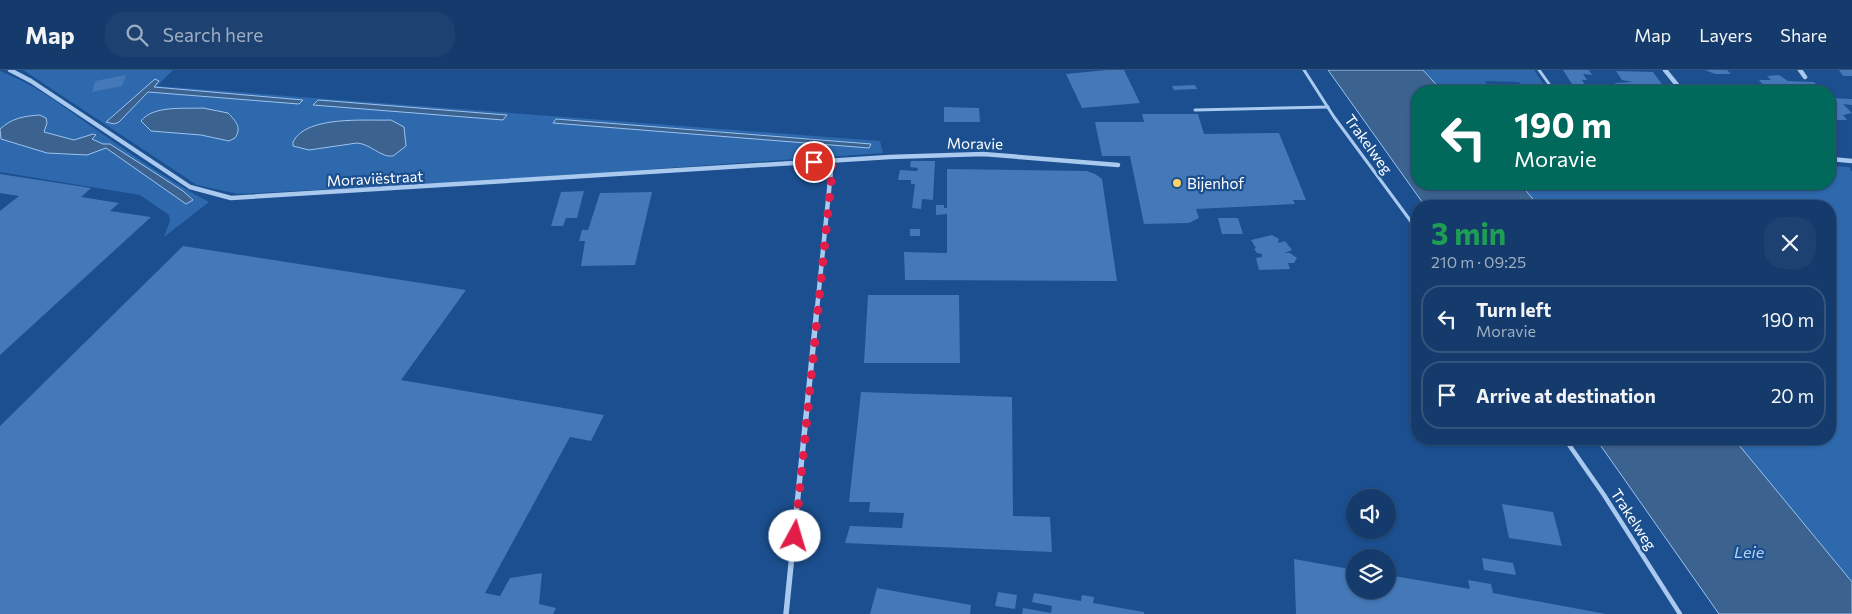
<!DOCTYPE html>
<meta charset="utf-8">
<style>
:root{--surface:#143b6b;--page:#1d4271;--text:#f1f3f6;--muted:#9dadc1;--line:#33557e}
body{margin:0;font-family:Commissioner,sans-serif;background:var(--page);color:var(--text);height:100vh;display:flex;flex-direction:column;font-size:19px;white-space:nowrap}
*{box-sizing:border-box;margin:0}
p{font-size:16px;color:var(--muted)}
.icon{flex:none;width:28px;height:28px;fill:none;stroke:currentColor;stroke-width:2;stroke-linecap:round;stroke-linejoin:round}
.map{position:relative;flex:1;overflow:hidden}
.side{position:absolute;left:1411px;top:130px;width:425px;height:245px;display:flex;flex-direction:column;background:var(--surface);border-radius:20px;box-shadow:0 1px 4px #0004,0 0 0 1px var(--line)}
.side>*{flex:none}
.guide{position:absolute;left:1411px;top:15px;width:425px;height:105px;border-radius:20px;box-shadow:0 1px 4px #0004,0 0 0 1px var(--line);background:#00695c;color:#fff;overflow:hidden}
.tools{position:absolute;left:1346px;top:419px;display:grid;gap:10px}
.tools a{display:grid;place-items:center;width:50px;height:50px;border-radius:50%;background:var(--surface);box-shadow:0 1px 4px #0004,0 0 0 1px var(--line);font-size:25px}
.pin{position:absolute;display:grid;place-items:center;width:42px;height:42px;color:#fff;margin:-21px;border:2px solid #fff;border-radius:50%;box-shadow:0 1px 5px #0007}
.me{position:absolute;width:55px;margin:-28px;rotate:6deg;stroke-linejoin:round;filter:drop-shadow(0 0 4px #0008)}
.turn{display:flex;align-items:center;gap:18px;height:105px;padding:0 20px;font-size:22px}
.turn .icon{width:65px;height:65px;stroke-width:2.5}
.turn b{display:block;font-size:35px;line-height:42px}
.round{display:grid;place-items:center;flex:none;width:52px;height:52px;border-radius:20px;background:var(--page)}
.overview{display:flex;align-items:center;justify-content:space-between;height:85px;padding:0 20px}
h1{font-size:30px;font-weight:700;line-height:38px;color:#1e9e55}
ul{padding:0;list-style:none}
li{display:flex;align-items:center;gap:15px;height:68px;margin:0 10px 8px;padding:0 10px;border:2px solid var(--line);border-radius:20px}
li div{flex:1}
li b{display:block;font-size:19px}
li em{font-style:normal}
header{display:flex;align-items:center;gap:30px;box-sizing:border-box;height:70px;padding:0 25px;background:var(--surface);border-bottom:1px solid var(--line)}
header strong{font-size:24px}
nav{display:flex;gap:28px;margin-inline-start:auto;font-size:18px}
.search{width:350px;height:45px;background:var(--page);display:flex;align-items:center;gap:12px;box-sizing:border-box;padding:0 18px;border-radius:20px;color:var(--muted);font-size:19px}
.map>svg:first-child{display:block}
.green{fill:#2e69ad}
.water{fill:#3c6290;stroke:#9cc4f0}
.building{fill:#4478b7}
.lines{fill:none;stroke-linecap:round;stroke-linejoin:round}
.service-far1{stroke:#a9c9ee;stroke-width:3}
.service{stroke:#a9c9ee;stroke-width:4.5}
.minor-far1{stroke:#a9c9ee;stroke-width:4.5}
.minor{stroke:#a9c9ee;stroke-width:5.5}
.route{stroke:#e11d48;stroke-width:9;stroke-dasharray:0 16.2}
.poi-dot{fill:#ffd166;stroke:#1b4f8f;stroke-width:2}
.labels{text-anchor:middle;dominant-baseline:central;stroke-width:4.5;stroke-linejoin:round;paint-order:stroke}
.street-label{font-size:15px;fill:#fff;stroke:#1b4f8f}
.poi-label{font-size:15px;fill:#fff;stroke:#1b4f8f;text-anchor:start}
.water-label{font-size:16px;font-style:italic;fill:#b5d3f5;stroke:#1b4f8f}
</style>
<header>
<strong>Map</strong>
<div class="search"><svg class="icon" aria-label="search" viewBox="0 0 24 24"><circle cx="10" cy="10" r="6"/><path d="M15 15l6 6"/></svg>Search here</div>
<nav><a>Map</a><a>Layers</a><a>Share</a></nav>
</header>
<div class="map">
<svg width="1852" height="544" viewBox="0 0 1852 544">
<rect width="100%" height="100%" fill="#1b4f8f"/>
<g class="green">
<path d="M23,0H173L157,16L880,71L883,83L498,110L238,124L197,115Z"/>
<path d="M1424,0H1534L1548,21H1525L1519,12L1485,11L1491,21H1442Z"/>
<path d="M0,1C32,13 60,34 88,54C127,81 167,110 209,132L164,167L170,151L169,145L140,125L0,102Z"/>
<path d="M1830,96L1849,97L1852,102V512L1734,369H1830V136H1539L1520,114H1830Z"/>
</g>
<g class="water">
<path d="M1328,0H1423L1442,21H1418V114H1520L1539,136H1425Z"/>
<path d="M155,9L159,11L154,17L303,30L299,34L148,22L119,52L114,54L106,52Z"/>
<path d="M318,30L507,45L503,50L313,35Z"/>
<path d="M203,38L228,43C236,51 242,58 235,68L229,71L201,65L151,61L141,51C153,35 185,39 203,38Z"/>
<path d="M40,45L46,48L47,53L44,62L74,70L93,64L96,65L92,69L103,74H110L183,121L193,130L186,134L106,78L87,85L47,83L1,69L0,59C12,48 24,46 40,45Z"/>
<path d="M556,49L871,74L869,78L553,53Z"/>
<path d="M391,50L404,57L406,76L393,86C381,88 371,74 357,73L309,80L293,76V72C306,45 366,51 391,50Z"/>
<path d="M1596,369H1734L1852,512V544H1719Z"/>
</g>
<g class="building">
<path d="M1107,0H1124L1140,33L1082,38L1066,4Z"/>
<path d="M1563,0H1589L1592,5L1583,4L1587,10H1582L1585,15L1572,14Z"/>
<path d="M1705,0H1727L1731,4H1715Z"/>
<path d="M1839,0H1852V6H1843Z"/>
<path d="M1616,1L1653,2L1667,21H1629L1626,17L1617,16L1615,13L1632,12L1622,10Z"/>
<path d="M126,5L122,16L92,22L95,11Z"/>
<path d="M1779,5L1788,11L1814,12L1823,21H1768L1759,10H1771L1767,6Z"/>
<path d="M1699,14L1719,15L1724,21H1704Z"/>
<path d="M1195,15L1197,19L1174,20L1172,16Z"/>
<path d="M1830,28L1852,29V35L1843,34L1852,43L1843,45L1847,50H1830Z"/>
<path d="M944,37L979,38L980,52H944Z"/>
<path d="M1142,44H1198L1204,64L1279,63L1306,130H1293L1295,134L1196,139L1199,148L1189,153L1144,154L1130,86H1102L1095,52H1144Z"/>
<path d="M911,91H935L933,130L922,129L921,139L912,138L915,114H911V110H898L900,100L917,101L918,98L910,97Z"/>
<path d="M947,99L1087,101L1095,104L1102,109L1117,211L905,210L904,182L947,183V144L936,145V135H944V138H947Z"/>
<path d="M0,104L91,118L81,127L119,133L110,141L151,147L0,285V141L19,126L0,123Z"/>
<path d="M584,121L577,148H566L563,156H551L561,122Z"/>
<path d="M652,122L635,195L581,196L585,171H579L582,160H588L600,123Z"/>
<path d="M1218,148H1238L1243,164H1222Z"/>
<rect x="910" y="159" width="10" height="7"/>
<path d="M1272,165L1279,169L1278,173L1285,171L1292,180L1285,183H1290L1297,188L1294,193H1288L1290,199L1259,200L1256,188L1262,187V184L1257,183L1254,179L1256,178L1251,170Z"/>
<path d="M183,176L466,220L401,310L604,345L591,371L570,367L485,523L500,526L510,508L542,503L539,534L556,538L553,544H0V356Z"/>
<path d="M868,225H959L960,293H864Z"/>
<path d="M861,322L1012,327L1013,446L1050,447L1052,482L845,473L850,456L902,458L904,443L869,442L870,432H849Z"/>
<path d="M1502,434L1553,442L1562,476L1509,468Z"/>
<path d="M1482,488L1513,493L1516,505L1484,500Z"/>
<path d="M1294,489L1355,500V520H1388V505L1470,519L1468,510L1491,514L1493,523L1606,544H1296Z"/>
<path d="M877,518L971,535L970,544H870Z"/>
<path d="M998,522L1017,525L1015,539L995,536Z"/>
<path d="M1034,523L1081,531L1082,525L1094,527L1093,533L1144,542V544H1022L1023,538L1051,543L1052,536L1032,532Z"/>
</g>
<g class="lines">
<g class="service-far1">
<path d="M1304,0L1334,47L1418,161"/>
<path d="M1539,0L1554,21"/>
<path d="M1195,40L1328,37"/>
</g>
<path class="service" d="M1565,369L1604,425L1680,544"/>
<g class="minor-far1">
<path d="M10,0L31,11L190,117L231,128L890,87L983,84L1118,95"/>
<path d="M1665,0L1682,21"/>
<path d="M1800,0L1805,7"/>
<path d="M1830,89L1852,91"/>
<path d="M817,239L832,91"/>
</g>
<path class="minor" d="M786,544L817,238"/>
</g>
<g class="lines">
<path class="route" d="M795,466L832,102V91L814,92"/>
</g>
<circle class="poi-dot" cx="1177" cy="113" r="5"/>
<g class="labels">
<g class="street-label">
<text transform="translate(975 73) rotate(1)">Moravie</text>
<text transform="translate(1369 74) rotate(54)">Trakelweg</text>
<text transform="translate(375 108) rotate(-3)">Moraviëstraat</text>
<text transform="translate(1634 449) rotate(57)">Trakelweg</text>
</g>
<g class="poi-label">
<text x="1187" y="113">Bijenhof</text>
</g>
<g class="water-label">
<text x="1749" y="481">Leie</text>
</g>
</g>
</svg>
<div class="tools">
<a><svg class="icon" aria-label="sound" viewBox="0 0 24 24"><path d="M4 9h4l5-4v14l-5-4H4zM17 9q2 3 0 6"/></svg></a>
<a><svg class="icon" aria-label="layers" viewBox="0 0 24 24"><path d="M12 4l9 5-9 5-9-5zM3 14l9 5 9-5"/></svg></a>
</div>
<div class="pin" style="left:814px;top:92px;background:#d93025"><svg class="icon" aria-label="arrive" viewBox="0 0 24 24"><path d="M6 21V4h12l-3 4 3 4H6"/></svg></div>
<svg class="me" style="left:795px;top:466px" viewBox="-20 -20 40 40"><circle r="19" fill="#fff"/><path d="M0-13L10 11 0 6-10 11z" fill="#e11d48"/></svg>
<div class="guide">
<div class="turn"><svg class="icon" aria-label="left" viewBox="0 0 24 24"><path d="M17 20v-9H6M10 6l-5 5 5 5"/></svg><div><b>190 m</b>Moravie</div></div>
</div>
<section class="side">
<div class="overview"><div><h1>3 min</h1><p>210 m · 09:25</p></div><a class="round"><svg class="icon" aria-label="close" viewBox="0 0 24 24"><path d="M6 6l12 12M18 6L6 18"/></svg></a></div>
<ul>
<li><svg class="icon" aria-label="left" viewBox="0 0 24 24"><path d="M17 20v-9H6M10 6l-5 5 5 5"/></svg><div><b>Turn left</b><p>Moravie</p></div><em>190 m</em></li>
<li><svg class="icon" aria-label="arrive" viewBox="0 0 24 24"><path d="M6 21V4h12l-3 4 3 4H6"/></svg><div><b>Arrive at destination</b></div><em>20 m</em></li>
</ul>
</section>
</div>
